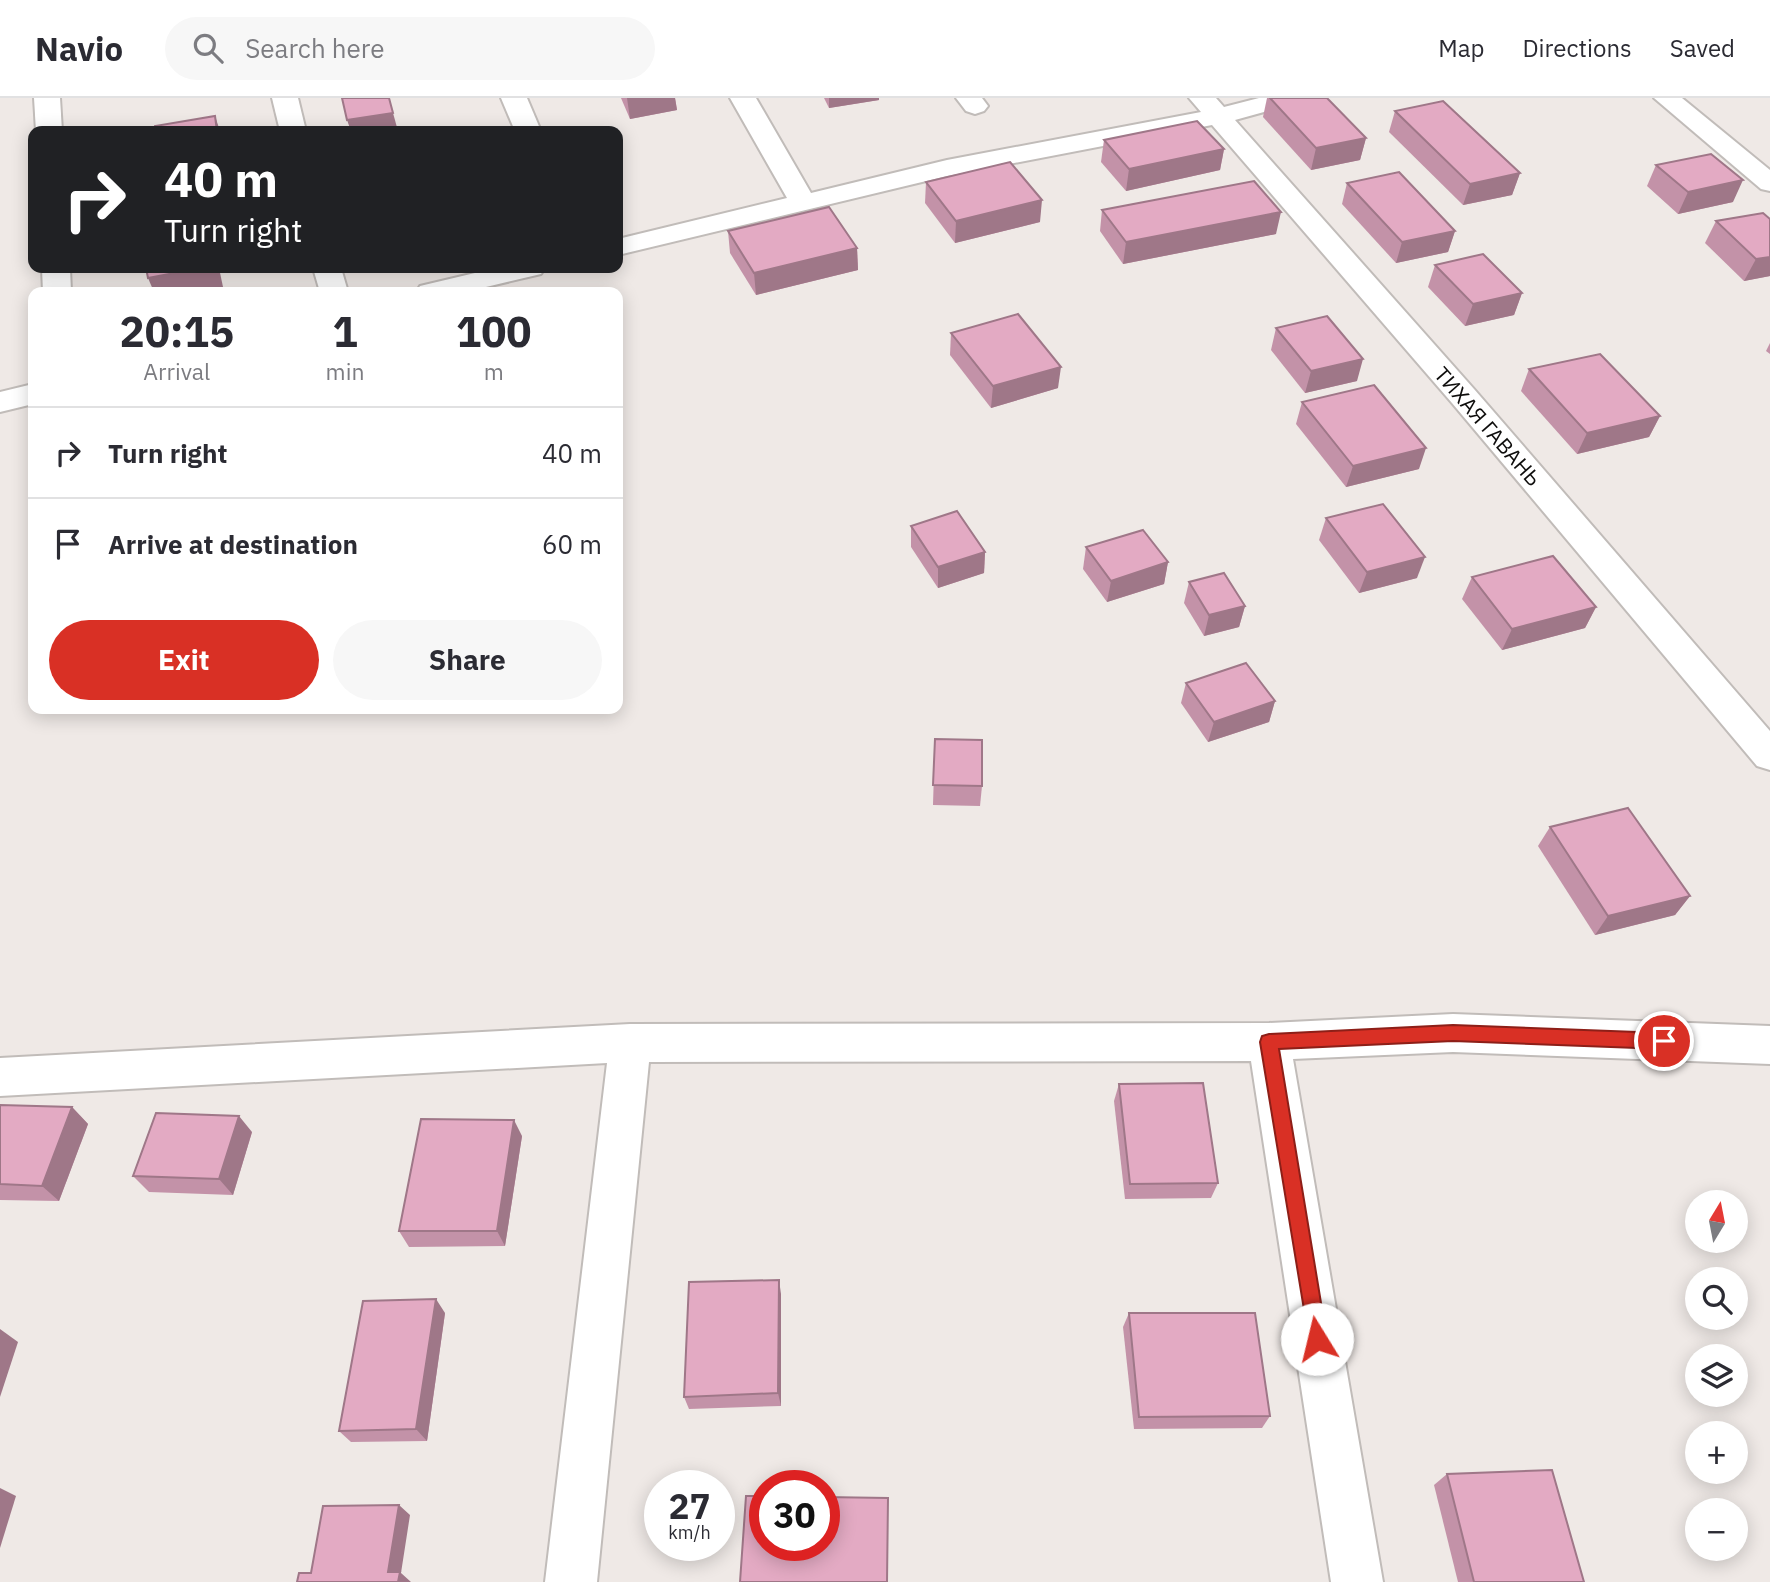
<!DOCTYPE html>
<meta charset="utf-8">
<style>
:root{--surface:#fff;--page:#f7f7f7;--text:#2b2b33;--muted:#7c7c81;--line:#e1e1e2;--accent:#d93025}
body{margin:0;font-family:"IBM Plex Sans",sans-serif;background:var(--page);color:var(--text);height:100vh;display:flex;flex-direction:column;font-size:26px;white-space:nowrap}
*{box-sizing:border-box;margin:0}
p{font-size:23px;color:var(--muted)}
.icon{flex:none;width:38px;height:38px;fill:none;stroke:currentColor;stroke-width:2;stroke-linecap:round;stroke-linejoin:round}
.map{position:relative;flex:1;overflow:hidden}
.drawer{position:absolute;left:28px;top:189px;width:595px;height:427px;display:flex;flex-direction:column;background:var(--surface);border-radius:14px;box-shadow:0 4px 18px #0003}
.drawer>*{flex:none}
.banner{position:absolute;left:28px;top:28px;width:595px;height:147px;border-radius:14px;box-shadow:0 4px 18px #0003;background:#202124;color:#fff;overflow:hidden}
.needle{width:46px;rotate:10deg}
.tools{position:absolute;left:1685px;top:1092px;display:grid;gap:14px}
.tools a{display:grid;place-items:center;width:63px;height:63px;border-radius:50%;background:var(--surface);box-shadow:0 4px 18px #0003;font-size:35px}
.speed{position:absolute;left:644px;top:1372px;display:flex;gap:14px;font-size:35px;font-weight:700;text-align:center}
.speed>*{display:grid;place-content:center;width:91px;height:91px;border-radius:50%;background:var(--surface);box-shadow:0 4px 18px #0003;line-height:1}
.speed small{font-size:18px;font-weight:400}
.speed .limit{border:10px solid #d22;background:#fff;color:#111}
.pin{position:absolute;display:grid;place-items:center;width:60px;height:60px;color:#fff;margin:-30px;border:4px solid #fff;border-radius:50%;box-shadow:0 2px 7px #0007}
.me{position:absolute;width:77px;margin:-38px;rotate:351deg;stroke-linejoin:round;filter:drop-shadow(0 0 5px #0008)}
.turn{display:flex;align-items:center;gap:24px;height:147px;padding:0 21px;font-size:32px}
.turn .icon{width:91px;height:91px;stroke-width:2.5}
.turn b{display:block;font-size:49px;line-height:60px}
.eta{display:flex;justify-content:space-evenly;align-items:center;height:119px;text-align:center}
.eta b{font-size:42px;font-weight:800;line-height:49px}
.primary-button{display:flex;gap:14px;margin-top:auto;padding:14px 21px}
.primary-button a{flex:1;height:80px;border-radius:42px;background:var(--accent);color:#fff;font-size:28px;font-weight:800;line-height:80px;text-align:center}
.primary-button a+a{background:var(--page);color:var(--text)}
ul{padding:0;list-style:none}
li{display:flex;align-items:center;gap:21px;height:91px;padding:0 21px;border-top:2px solid var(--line)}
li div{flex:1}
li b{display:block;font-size:26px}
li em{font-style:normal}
header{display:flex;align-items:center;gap:42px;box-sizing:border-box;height:98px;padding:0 35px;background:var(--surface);border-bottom:2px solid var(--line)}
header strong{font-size:33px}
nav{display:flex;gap:38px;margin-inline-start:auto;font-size:24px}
.search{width:490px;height:63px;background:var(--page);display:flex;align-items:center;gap:18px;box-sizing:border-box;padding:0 24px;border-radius:38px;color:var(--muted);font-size:26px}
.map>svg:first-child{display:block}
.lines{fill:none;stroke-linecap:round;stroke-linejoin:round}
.minor-casing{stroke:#c1bcb9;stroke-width:4}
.minor{fill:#fff;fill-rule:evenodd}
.wall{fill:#c392a8}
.shaded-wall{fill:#9f7788}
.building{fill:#e3aac3;stroke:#9f7788;stroke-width:2}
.route{fill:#d93025;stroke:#8d1f18;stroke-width:2}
.labels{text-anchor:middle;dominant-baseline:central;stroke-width:5;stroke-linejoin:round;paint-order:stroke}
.street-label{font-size:21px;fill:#0e0d0c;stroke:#fff}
</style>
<header>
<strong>Navio</strong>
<div class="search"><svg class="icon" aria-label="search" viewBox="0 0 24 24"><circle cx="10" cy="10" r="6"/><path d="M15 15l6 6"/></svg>Search here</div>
<nav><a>Map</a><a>Directions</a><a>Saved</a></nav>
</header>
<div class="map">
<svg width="1770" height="1484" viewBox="0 0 1770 1484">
<rect width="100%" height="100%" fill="#efe9e6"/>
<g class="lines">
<defs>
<g id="minor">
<path d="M34,0H60L62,33H36Z"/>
<path d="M272,0H298L306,33H280Z"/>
<path d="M501,0H527L541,33H515Z"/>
<path d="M730,0H756L811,95L947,62L1201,14L1189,0H1216L1224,9L1259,0H1301L1297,5L1235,22L1474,291L1770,633V672L1757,668L1452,305L1212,27L947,78L618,157V141L787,100Z"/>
<path d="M956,0H982L988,8L984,13L975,16L966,13Z"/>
<path d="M1654,0H1682L1770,72V93L1761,91Z"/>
<path d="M42,170H70L71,194H43Z"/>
<path d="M313,170H341L348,194H320Z"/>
<path d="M496,170H545L541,176L465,194H416L420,188Z"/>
<path d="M33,286V306L0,314V294Z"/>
<path d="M1453,916L1770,928V966L1453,954L1293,961L1383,1484H1331L1251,963L649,964L597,1484H545L607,965L0,998V960L630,926L1269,925Z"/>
</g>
</defs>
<use href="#minor" class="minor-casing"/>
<use href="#minor" class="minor"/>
</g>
<g class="wall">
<path d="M621,0H675L677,12L630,21Z"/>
<path d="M824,0H879V2L829,10Z"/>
<path d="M1267,0H1327L1366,40L1360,62L1311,72L1263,19Z"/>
<path d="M1395,13L1520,75L1512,97L1463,107L1389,34Z"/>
<path d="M1104,42L1224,51L1220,72L1126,93L1101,64Z"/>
<path d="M1656,67L1733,104L1678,116L1647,88Z"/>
<path d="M926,84L1040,124L955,145L925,105Z"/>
<path d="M1347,85L1455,133L1448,154L1396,165L1342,106Z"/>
<path d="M1102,112L1276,136L1123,166L1100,133Z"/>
<path d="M1763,115L1770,178L1744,183L1705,145L1716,123Z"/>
<path d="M728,133L857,150L858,172L756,197L730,155Z"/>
<path d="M1435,167L1522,195L1514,217L1465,228L1428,189Z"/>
<path d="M1276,230L1357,283L1305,295L1271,252Z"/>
<path d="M951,235L1058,290L991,310L950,257Z"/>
<path d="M1770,245V256L1766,253Z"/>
<path d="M1529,271L1660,318L1649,339L1577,356L1521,293Z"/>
<path d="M1302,304L1419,371L1346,389L1296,326Z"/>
<path d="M1326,420L1417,480L1359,495L1319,442Z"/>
<path d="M911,428L985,454L984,475L938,490L911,449Z"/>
<path d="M1086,449L1168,464L1164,486L1107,504L1083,471Z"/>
<path d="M1472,479L1596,509L1585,530L1502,552L1462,501Z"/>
<path d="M1189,484L1245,508L1239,529L1204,538L1184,505Z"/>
<path d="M1186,585L1275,603L1269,624L1208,644L1181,605Z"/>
<path d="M935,641L982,688L980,708L933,707Z"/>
<path d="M1550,729L1690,798L1675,817L1595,837L1538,748Z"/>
<path d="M1119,986L1218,1085L1211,1100L1125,1101L1114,1003Z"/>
<path d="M0,1007L72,1009L88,1026L59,1103L0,1102Z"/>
<path d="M252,1034L233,1097L149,1094L133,1078Z"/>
<path d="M522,1038L505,1148L409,1149L399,1133Z"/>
<path d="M781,1196V1308L689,1311L684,1299Z"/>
<path d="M445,1215L427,1343L351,1344L339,1333Z"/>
<path d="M1129,1215L1270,1318L1262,1330L1134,1331L1123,1229Z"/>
<path d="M1447,1376L1584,1484H1458L1434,1387Z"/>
</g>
<g class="shaded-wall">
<path d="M627,0H675L677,12L630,21Z"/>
<path d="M829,0H879V2L829,10Z"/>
<path d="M393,15L398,33H351L347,22Z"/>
<path d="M215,18L220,33H217Z"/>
<path d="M1366,40L1360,62L1311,72L1316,50Z"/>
<path d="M1224,51L1220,72L1126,93L1129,71Z"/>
<path d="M1520,75L1512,97L1463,107L1470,86Z"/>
<path d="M1743,82L1733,104L1678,116L1688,94Z"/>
<path d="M1042,102L1040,124L955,145L956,123Z"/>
<path d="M1281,114L1276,136L1123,166L1126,144Z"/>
<path d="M1455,133L1448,154L1396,165L1402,144Z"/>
<path d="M857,150L858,172L756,197L754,175Z"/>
<path d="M1770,159V178L1744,183L1756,161Z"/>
<path d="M201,170H219L223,189L196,194H154L148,180Z"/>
<path d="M1522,195L1514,217L1465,228L1473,206Z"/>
<path d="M1363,261L1357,283L1305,295L1311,273Z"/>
<path d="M1061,269L1058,290L991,310L993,288Z"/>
<path d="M1660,318L1649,339L1577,356L1587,335Z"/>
<path d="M1426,350L1419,371L1346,389L1353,368Z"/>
<path d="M985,454L984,475L938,490V469Z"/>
<path d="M1425,459L1417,480L1359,495L1367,474Z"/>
<path d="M1168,464L1164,486L1107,504L1111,483Z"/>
<path d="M1245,508L1239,529L1204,538L1209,517Z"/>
<path d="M1596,509L1585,530L1502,552L1512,531Z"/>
<path d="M1275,603L1269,624L1208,644L1214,624Z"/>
<path d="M1690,798L1675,817L1595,837L1608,818Z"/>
<path d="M72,1009L88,1026L59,1103L42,1088Z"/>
<path d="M239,1018L252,1034L233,1097L219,1081Z"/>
<path d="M514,1022L522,1038L505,1148L497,1133Z"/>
<path d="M779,1182L781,1196V1308L778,1295Z"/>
<path d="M436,1201L445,1215L427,1343L416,1331Z"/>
<path d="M0,1231L18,1244L0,1299Z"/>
<path d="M0,1390L16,1398L0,1450Z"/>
<path d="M399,1407L410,1417L401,1475L411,1484H398L388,1474Z"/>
</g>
<g class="building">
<path d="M342,0H389L393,15L347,22Z"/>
<path d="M1270,0H1327L1366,40L1316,50Z"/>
<path d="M1443,3L1520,75L1470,86L1395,13Z"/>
<path d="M215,18L217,33H155V28Z"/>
<path d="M1197,23L1224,51L1129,71L1104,42Z"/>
<path d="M1711,56L1743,82L1688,94L1656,67Z"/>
<path d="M1010,64L1042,102L956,123L926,84Z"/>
<path d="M1399,74L1455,133L1402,144L1347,85Z"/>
<path d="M1254,83L1281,114L1126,144L1102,112Z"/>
<path d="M829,109L857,150L754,175L728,133Z"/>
<path d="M1763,115L1770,121V159L1756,161L1716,123Z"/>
<path d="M1483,156L1522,195L1473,206L1435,167Z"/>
<path d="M146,170H201L148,180Z"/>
<path d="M1018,216L1061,269L993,288L951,235Z"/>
<path d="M1327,218L1363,261L1311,273L1276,230Z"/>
<path d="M1600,256L1660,318L1587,335L1529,271Z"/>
<path d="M1374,287L1426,350L1353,368L1302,304Z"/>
<path d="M1383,406L1425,459L1367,474L1326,420Z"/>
<path d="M957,413L985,454L938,469L911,428Z"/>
<path d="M1143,432L1168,464L1111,483L1086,449Z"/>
<path d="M1553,458L1596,509L1512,531L1472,479Z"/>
<path d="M1224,475L1245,508L1209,517L1189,484Z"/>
<path d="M1246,565L1275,603L1214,624L1186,585Z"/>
<path d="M935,641L982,642V688L933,687Z"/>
<path d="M1628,710L1690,798L1608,818L1550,729Z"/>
<path d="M1203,985L1218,1085L1130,1086L1119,986Z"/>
<path d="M0,1007L72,1009L42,1088L0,1086Z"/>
<path d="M156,1015L239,1018L219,1081L133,1078Z"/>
<path d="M421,1021L514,1022L497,1133H399Z"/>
<path d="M779,1182L778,1295L684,1299L689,1184Z"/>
<path d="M436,1201L416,1331L339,1333L363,1203Z"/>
<path d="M1129,1215H1255L1270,1318L1139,1319Z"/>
<path d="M1552,1372L1584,1484H1474L1447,1376Z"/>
<path d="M746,1398H765V1447H824V1399L888,1400L887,1484H740Z"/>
<path d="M399,1407L388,1474H400L398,1484H297L299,1475H311L323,1408Z"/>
</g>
<path class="route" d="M1453,927L1664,935L1670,938L1673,943L1670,949L1664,951L1453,943L1279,951L1327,1241L1324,1248L1317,1251L1310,1248L1260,944L1262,938L1269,936Z"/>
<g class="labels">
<g class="street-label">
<text transform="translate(1488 328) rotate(49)">ТИХАЯ ГАВАНЬ</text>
</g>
</g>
</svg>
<div class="tools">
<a><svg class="needle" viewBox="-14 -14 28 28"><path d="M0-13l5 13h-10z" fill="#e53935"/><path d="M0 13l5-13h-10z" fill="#7c7c81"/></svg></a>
<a><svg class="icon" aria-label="search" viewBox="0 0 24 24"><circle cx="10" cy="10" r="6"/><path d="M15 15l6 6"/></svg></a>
<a><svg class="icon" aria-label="layers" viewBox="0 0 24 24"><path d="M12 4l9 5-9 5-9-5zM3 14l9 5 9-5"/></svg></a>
<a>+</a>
<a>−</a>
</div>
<div class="speed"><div>27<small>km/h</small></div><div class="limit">30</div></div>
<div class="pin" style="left:1664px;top:943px;background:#d93025"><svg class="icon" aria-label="arrive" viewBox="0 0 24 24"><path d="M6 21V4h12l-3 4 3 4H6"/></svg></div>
<svg class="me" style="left:1317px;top:1241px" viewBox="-20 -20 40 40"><circle r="19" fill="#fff"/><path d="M0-13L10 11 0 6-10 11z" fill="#d93025"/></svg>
<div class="banner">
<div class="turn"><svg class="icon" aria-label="right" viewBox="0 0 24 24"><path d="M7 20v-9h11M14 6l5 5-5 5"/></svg><div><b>40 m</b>Turn right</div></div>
</div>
<section class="drawer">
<div class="eta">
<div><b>20:15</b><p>Arrival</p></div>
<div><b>1</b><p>min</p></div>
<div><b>100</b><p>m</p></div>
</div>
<ul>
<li><svg class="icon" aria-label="right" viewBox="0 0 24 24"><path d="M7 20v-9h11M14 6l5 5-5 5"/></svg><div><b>Turn right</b></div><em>40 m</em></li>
<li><svg class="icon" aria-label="arrive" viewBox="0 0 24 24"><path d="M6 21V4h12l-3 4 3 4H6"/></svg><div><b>Arrive at destination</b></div><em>60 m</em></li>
</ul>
<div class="primary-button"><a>Exit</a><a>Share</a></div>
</section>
</div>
